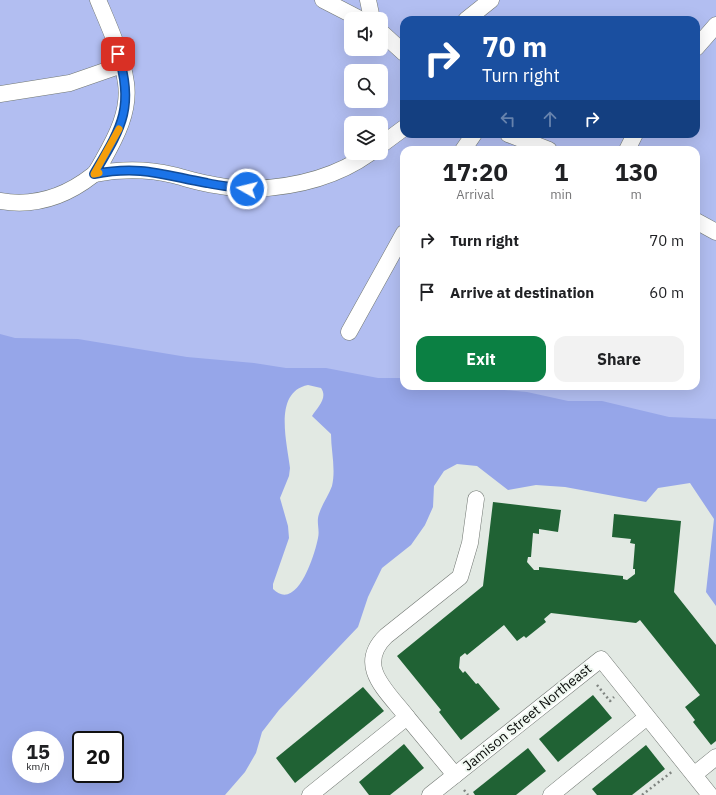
<!DOCTYPE html>
<style>
:root{--surface:#fff;--page:#f2f2f2;--text:#202124;--muted:#757577;--accent:#0b8043}
body{margin:0;font-family:"IBM Plex Sans",sans-serif;background:var(--page);color:var(--text);height:100vh;display:flex;flex-direction:column;font-size:15px;white-space:nowrap}
*{box-sizing:border-box;margin:0}
p{font-size:13px;color:var(--muted)}
.icon{flex:none;width:22px;height:22px;fill:none;stroke:currentColor;stroke-width:2;stroke-linecap:round;stroke-linejoin:round}
.map{position:relative;flex:1;overflow:hidden}
.sheet{position:absolute;left:400px;top:146px;width:300px;height:244px;display:flex;flex-direction:column;background:var(--surface);border-radius:12px;box-shadow:0 4px 16px #0002}
.sheet>*{flex:none}
.hud{position:absolute;left:400px;top:16px;width:300px;height:122px;border-radius:12px;box-shadow:0 4px 16px #0002;background:#1a4fa0;color:#fff;overflow:hidden}
.tools{position:absolute;left:344px;top:12px;display:grid;gap:8px}
.tools a{display:grid;place-items:center;width:44px;height:44px;border-radius:8px;background:var(--surface);box-shadow:0 4px 16px #0002;font-size:20px}
.speed{position:absolute;left:12px;top:731px;display:flex;gap:8px;font-size:20px;font-weight:700;text-align:center}
.speed>*{display:grid;place-content:center;width:52px;height:52px;border-radius:50%;background:var(--surface);box-shadow:0 4px 16px #0002;line-height:1}
.speed small{font-size:10px;font-weight:400}
.speed .limit{border:2px solid #111;border-radius:6px;background:#fff;color:#111}
.pin{position:absolute;display:grid;place-items:center;width:34px;height:34px;color:#fff;margin:-17px;border-radius:8px;box-shadow:0 2px 6px #0006}
.me{position:absolute;width:44px;margin:-22px;rotate:278deg;stroke-linejoin:round;filter:drop-shadow(0 0 3px #0008)}
.turn{display:flex;align-items:center;gap:14px;height:84px;padding:0 16px;font-size:18px}
.turn .icon{width:52px;height:52px;stroke-width:2.5}
.turn b{display:block;font-size:28px;line-height:34px}
.lanes{display:flex;align-items:center;height:38px;padding:0 16px;background:#0003;justify-content:center;gap:20px;direction:ltr}
.lanes .off{opacity:.35}
.eta{display:flex;justify-content:space-evenly;align-items:center;height:68px;text-align:center}
.eta b{font-size:24px;font-weight:700;line-height:28px}
.action{display:flex;gap:8px;margin-top:auto;padding:8px 16px}
.action a{flex:1;height:46px;border-radius:12px;background:var(--accent);color:#fff;font-size:16px;font-weight:700;line-height:46px;text-align:center}
.action a+a{background:var(--page);color:var(--text)}
ul{padding:0;list-style:none}
li{display:flex;align-items:center;gap:12px;height:52px;padding:0 16px}
li div{flex:1}
li b{display:block;font-size:15px}
li em{font-style:normal}
.map>svg:first-child{display:block}
.green{fill:#b2bef1;fill-rule:evenodd}
.forest{fill:#96a6e9;fill-rule:evenodd}
.building{fill:#206234}
.lines{fill:none;stroke-linecap:round;stroke-linejoin:round}
.minor-casing{stroke:#717772;stroke-width:17}
.path{stroke:#7f8480;stroke-width:2.5;stroke-dasharray:2 3;stroke-linecap:butt}
.minor{stroke:#fff;stroke-width:16}
.route-casing{stroke:#114b97;stroke-width:10}
.route{stroke:#1a73e8;stroke-width:7}
.slow{stroke:#f59e0b;stroke-width:7}
.labels{text-anchor:middle;dominant-baseline:central;stroke-width:4;stroke-linejoin:round;paint-order:stroke}
.street-label{font-size:14px;fill:#0a0c0a;stroke:#eff7f0}
</style>
<div class="map">
<svg width="716" height="795" viewBox="0 0 716 795">
<rect width="100%" height="100%" fill="#e2e9e3"/>
<path class="green" d="M0,0H716V427L0,343ZM351,19H381V49H351ZM404,20H696V134H404ZM351,71H381V101H351ZM351,123H381V153H351ZM404,150H696V386H404Z"/>
<path class="forest" d="M0,334L15,338L78,339L187,357L254,363L286,368H326L378,378H404V386H457L527,392L568,401H602L669,417L716,419V606L706,592L714,519L690,483L658,488L646,502L565,487L536,485L508,490L477,466L457,464L444,471L434,486L433,507L425,525L411,545L382,568L368,597L358,627L279,710L262,732L256,753L245,772L225,795H0ZM308,385L321,388C328,398 318,407 312,416L331,434C331,451 336,469 332,486C329,495 322,504 319,514C316,522 320,530 318,538C315,554 297,613 273,589V584L289,538L288,526L280,498L289,476L290,468C287,442 273,392 308,385ZM21,740H55V774H21ZM81,740H115V774H81Z"/>
<g class="building">
<path d="M493,502L561,510L558,532L539,529V534L533,533L531,557H528L527,562L534,570H539V567L623,576V579L627,580L635,574V569H633L635,544L630,543L631,539L612,537L614,514L681,521L674,592L716,645V741L711,745L693,722L695,720L685,707L700,695L640,620L636,623L551,613L544,619L546,622L526,638L524,636L517,641L504,625L467,655L465,653L460,657L459,668L463,673L465,671L476,684L478,683L500,709L461,740L439,712L441,710L397,656L483,586Z"/>
<path d="M363,687L384,711L295,783L276,758Z"/>
<path d="M593,695L612,718L558,762L539,739Z"/>
<path d="M404,744L424,768L390,795H369L359,782Z"/>
<path d="M646,745L665,769L632,795H597L592,789Z"/>
<path d="M528,748L546,771L516,795H475L473,792Z"/>
</g>
<g class="lines">
<defs>
<g id="minor">
<path d="M323,0L360,19"/>
<path d="M368,0L372,19"/>
<path d="M466,20L491,0"/>
<path d="M381,32L404,53"/>
<path d="M696,48L716,25"/>
<path d="M0,94L70,83L122,65"/>
<path d="M508,134L549,150"/>
<path d="M381,145L404,128"/>
<path d="M463,150L474,134"/>
<path d="M627,150L635,134"/>
<path d="M95,174C121,169 147,169 173,175C185,178 197,182 209,184C221,186 236,189 248,189C290,188 335,178 370,153"/>
<path d="M0,201C35,207 65,197 93,175C97,172 100,165 103,160C116,137 130,111 126,83C122,54 109,26 98,0"/>
<path d="M696,221L716,232"/>
<path d="M349,332L404,233"/>
<path d="M407,717C387,691 355,666 386,636L460,577L470,543L476,499"/>
<path d="M695,774L716,757"/>
<path d="M310,795L407,717L455,775"/>
<path d="M430,795L601,659L710,795"/>
<path d="M551,795L647,717"/>
</g>
</defs>
<use href="#minor" class="minor-casing"/>
<g class="path">
<path d="M597,685L610,701L614,697"/>
<path d="M464,790L468,795"/>
<path d="M642,795L673,771"/>
</g>
<use href="#minor" class="minor"/>
</g>
<g class="lines">
<defs>
<path id="route" d="M118,54C135,108 121,128 94,174C141,165 163,175 207,183C220,186 234,187 247,189"/>
</defs>
<use href="#route" class="route-casing"/>
<use href="#route" class="route"/>
<path class="slow" d="M99,173L94,174L119,129"/>
</g>
<g class="labels">
<g class="street-label">
<text transform="translate(527 717) rotate(-39)">Jamison Street Northeast</text>
</g>
</g>
</svg>
<div class="tools">
<a><svg class="icon" aria-label="sound" viewBox="0 0 24 24"><path d="M4 9h4l5-4v14l-5-4H4zM17 9q2 3 0 6"/></svg></a>
<a><svg class="icon" aria-label="search" viewBox="0 0 24 24"><circle cx="10" cy="10" r="6"/><path d="M15 15l6 6"/></svg></a>
<a><svg class="icon" aria-label="layers" viewBox="0 0 24 24"><path d="M12 4l9 5-9 5-9-5zM3 14l9 5 9-5"/></svg></a>
</div>
<div class="speed"><div>15<small>km/h</small></div><div class="limit">20</div></div>
<div class="pin" style="left:118px;top:54px;background:#d93025"><svg class="icon" aria-label="arrive" viewBox="0 0 24 24"><path d="M6 21V4h12l-3 4 3 4H6"/></svg></div>
<svg class="me" style="left:247px;top:189px" viewBox="-20 -20 40 40"><circle r="17" fill="#1a73e8" stroke="#fff" stroke-width="3"/><path d="M0-11L8 9 0 5-8 9z" fill="#fff"/></svg>
<div class="hud">
<div class="turn"><svg class="icon" aria-label="right" viewBox="0 0 24 24"><path d="M7 20v-9h11M14 6l5 5-5 5"/></svg><div><b>70 m</b>Turn right</div></div>
<div class="lanes"><svg class="icon off" aria-label="left" viewBox="0 0 24 24"><path d="M17 20v-9H6M10 6l-5 5 5 5"/></svg><svg class="icon off" aria-label="ahead" viewBox="0 0 24 24"><path d="M12 20V5M6 11l6-6 6 6"/></svg><svg class="icon" aria-label="right" viewBox="0 0 24 24"><path d="M7 20v-9h11M14 6l5 5-5 5"/></svg></div>
</div>
<section class="sheet">
<div class="eta">
<div><b>17:20</b><p>Arrival</p></div>
<div><b>1</b><p>min</p></div>
<div><b>130</b><p>m</p></div>
</div>
<ul>
<li><svg class="icon" aria-label="right" viewBox="0 0 24 24"><path d="M7 20v-9h11M14 6l5 5-5 5"/></svg><div><b>Turn right</b></div><em>70 m</em></li>
<li><svg class="icon" aria-label="arrive" viewBox="0 0 24 24"><path d="M6 21V4h12l-3 4 3 4H6"/></svg><div><b>Arrive at destination</b></div><em>60 m</em></li>
</ul>
<div class="action"><a>Exit</a><a>Share</a></div>
</section>
</div>
